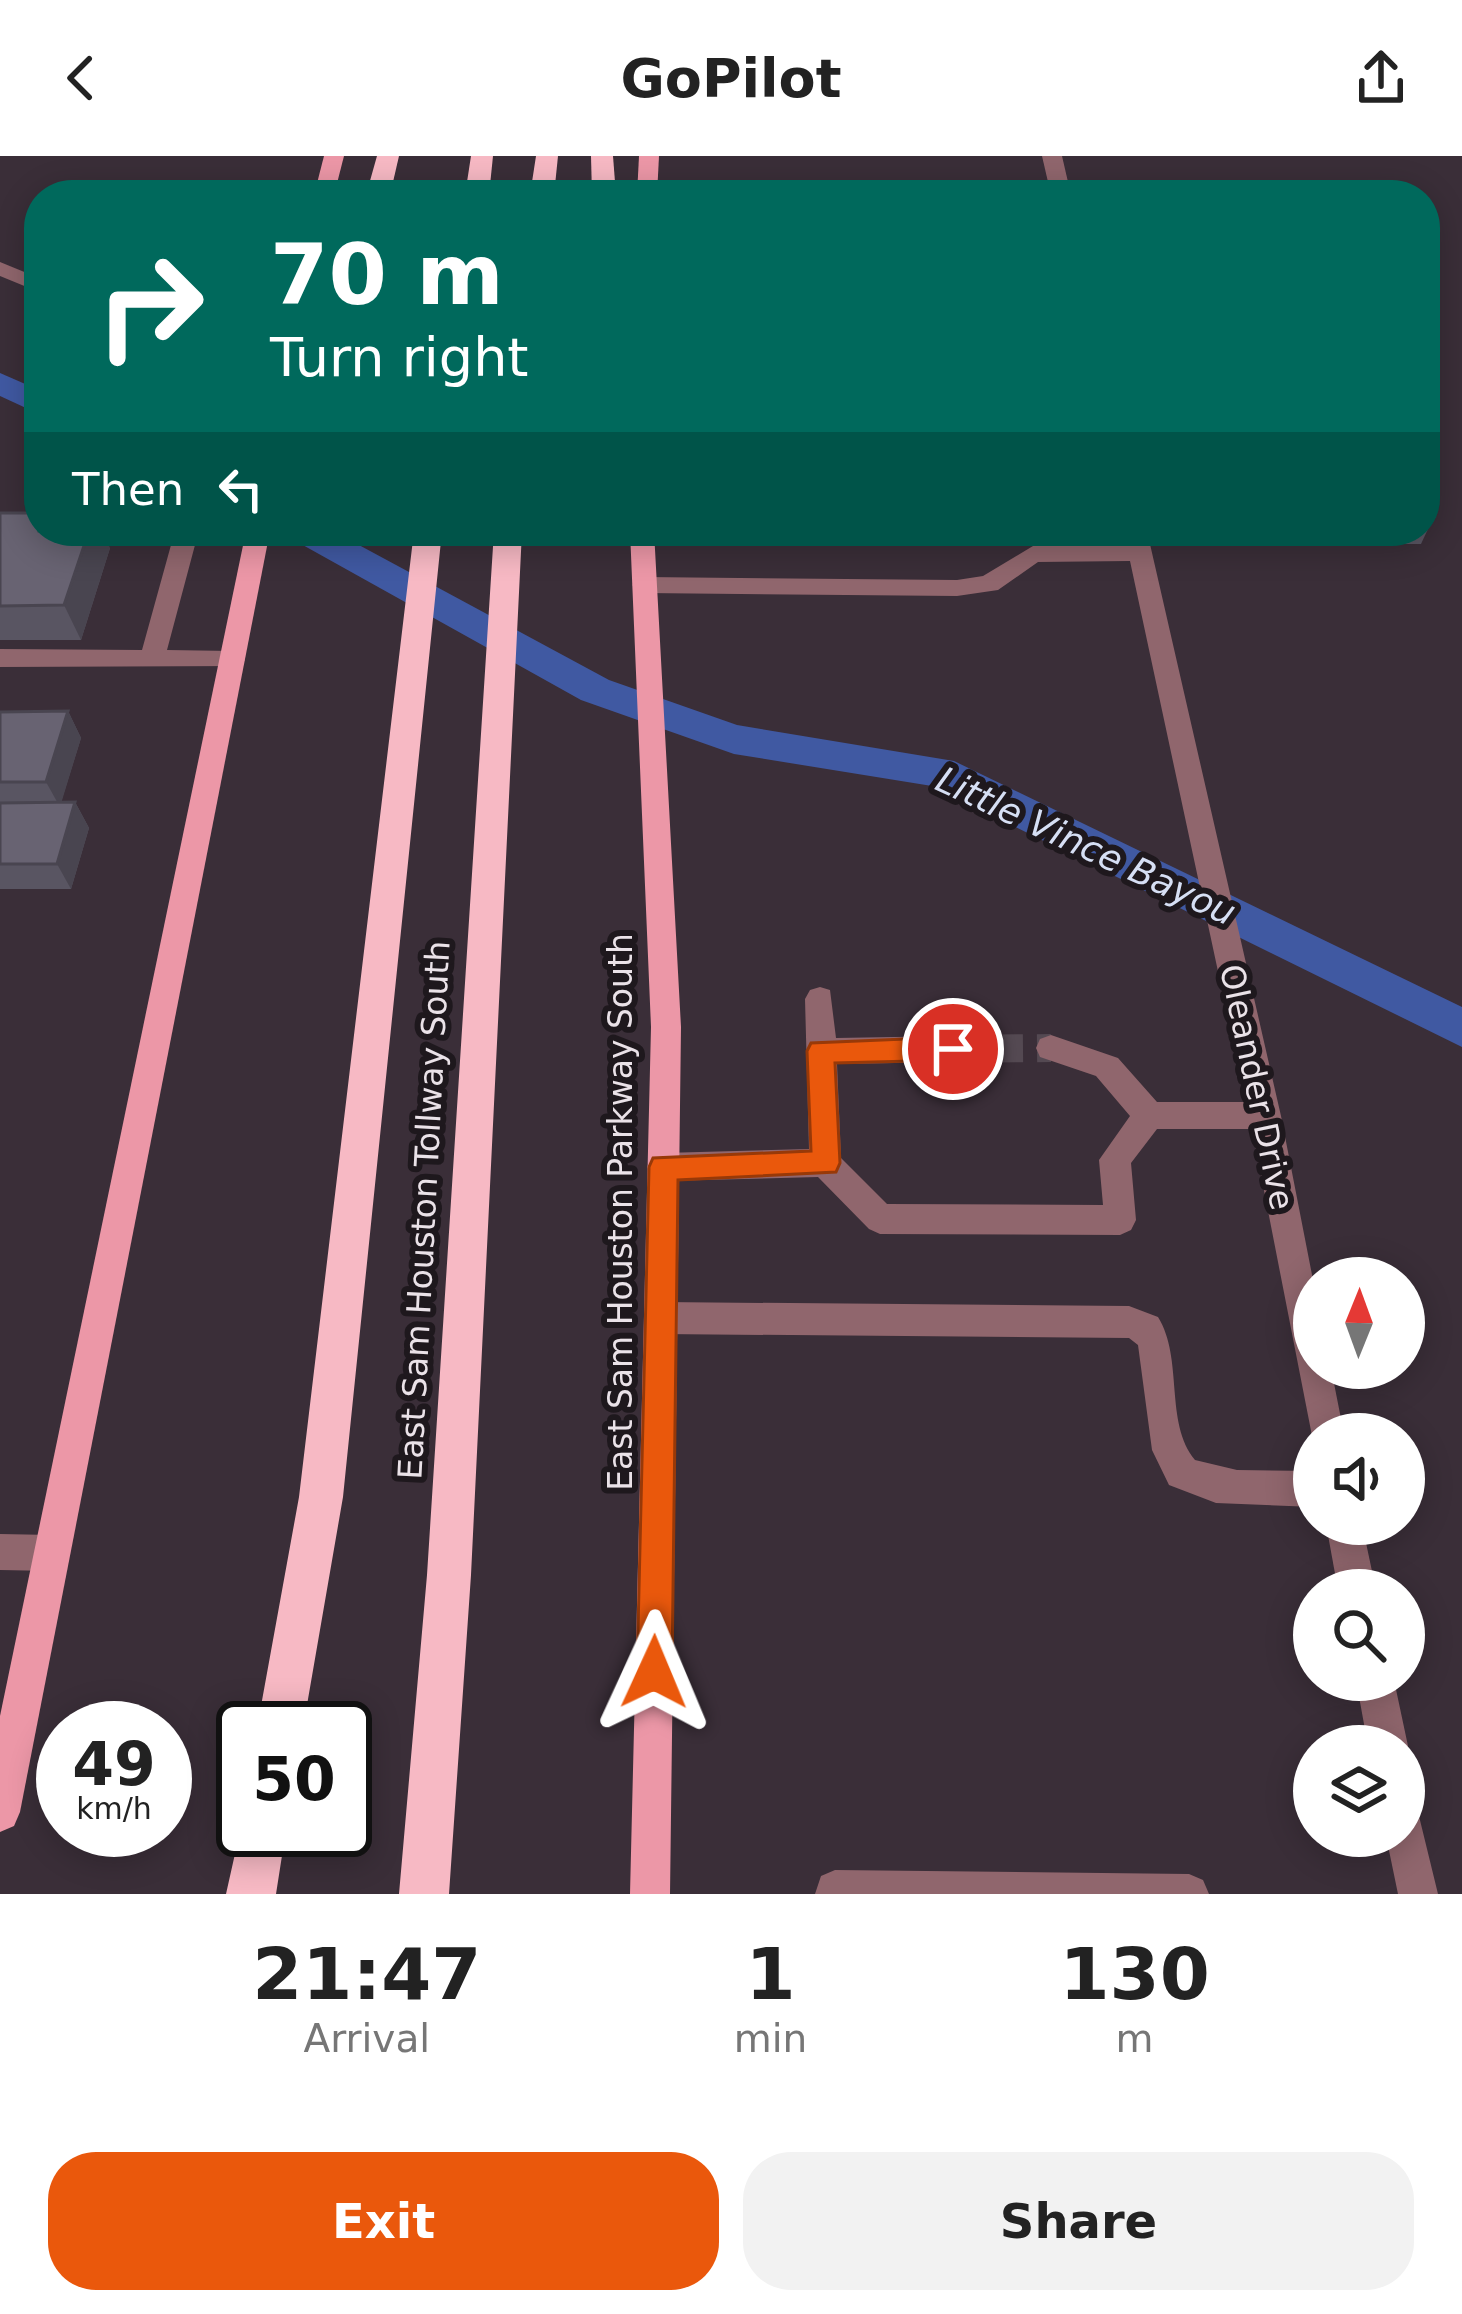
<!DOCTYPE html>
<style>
:root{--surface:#fff;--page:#f2f2f2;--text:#222;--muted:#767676;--accent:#ea580c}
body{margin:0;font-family:"DejaVu Sans",sans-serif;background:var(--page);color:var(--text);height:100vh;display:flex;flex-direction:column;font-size:45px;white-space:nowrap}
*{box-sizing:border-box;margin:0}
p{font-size:39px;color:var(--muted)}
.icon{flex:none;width:66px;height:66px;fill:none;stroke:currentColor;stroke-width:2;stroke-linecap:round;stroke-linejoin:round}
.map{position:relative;height:1738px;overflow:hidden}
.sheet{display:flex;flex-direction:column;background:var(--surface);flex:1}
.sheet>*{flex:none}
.guide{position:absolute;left:24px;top:24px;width:1416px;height:366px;border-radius:48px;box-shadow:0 6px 30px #0003;background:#00695c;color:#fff;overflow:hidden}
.needle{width:78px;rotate:1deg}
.fabs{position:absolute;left:1293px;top:1101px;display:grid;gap:24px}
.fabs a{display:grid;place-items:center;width:132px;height:132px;border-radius:50%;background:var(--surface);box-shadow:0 6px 30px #0003;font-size:60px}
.speed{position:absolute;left:36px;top:1545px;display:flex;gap:24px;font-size:60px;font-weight:700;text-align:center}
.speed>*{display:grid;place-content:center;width:156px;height:156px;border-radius:50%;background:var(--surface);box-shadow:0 6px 30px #0003;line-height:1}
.speed small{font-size:30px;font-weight:400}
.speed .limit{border:6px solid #111;border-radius:18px;background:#fff;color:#111}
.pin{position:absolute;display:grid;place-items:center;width:102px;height:102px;color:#fff;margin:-51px;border:6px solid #fff;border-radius:50%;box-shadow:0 3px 12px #0007}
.me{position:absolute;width:132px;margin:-66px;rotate:1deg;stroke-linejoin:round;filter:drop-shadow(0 0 9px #0008)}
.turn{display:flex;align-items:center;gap:42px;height:252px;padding:0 48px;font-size:54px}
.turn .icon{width:156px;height:156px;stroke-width:2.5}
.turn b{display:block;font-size:84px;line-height:102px}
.then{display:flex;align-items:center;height:114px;padding:0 48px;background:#0003;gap:24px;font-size:45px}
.eta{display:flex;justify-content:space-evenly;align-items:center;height:204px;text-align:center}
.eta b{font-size:72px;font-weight:700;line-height:84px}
.primary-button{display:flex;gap:24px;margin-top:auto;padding:24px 48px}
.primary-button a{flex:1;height:138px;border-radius:48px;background:var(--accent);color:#fff;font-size:48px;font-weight:700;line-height:138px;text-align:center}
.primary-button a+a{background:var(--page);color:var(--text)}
header{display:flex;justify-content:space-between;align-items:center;height:156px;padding:0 48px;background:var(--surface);font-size:54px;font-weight:700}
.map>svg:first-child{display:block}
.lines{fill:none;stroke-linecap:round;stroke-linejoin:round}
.canal{fill:#4059a2;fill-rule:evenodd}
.minor-tunnel{stroke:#544952;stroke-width:28;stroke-dasharray:28 14;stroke-linecap:butt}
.minor{fill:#90666d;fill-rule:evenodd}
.major{fill:#ec97a7;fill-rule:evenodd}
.highway{fill:#f7b9c4;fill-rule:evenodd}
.wall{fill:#595562}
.shaded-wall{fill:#494550}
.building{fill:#686372;stroke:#494550;stroke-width:3}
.route{fill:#ea580c;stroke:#983908;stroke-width:3}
.labels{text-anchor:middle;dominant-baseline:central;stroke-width:12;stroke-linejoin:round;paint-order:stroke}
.street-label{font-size:33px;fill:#eae2e8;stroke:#1e181d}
.water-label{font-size:36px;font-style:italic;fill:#d6dff4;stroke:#1e181d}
</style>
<header><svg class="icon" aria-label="back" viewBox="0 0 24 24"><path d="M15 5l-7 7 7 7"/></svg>GoPilot<svg class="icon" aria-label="share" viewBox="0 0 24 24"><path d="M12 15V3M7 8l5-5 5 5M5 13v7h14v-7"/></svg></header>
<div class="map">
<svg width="1462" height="1738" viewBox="0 0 1462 1738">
<rect width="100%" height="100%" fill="#3a2e38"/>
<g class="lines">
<g class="canal">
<path d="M0,217L39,234V258L0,240Z"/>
<path d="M287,375H333L609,524L737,569L954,605L1462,851V891L932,630L734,598L581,544L292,383Z"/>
</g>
<path class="minor-tunnel" d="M953,893L1051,892"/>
<g class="minor">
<path d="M1042,0H1062L1071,39H1051Z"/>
<path d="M0,106L39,122V136L0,120Z"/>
<path d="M1123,375H1147L1281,960L1314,1129V1212H1331L1344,1278H1314V1290L1252,973H1157L1131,1007L1136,1064L1131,1074L1120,1079L880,1078L869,1073L818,1021L663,1025L652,1021L647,1011L652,1001L663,997L809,993L805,843L810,834L820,831L830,834L836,882L953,880L964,884L968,893L964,902L953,906L837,908L841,1002L887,1048L1103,1049L1099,1004L1130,960L1096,920L1040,901L1036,892L1040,883L1051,879L1118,902L1157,946H1246L1130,405L1038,406L998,434L957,440L644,437L632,429L644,421L957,424L983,420L1033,390L1126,389Z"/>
<path d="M183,381L195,389L167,494L232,495L241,498L245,504L241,510L0,511V493L142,494L171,389Z"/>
<path d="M661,1146L1129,1150L1158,1161C1184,1203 1164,1266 1195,1304L1237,1314L1314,1315V1351L1216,1347L1169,1329L1152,1294L1138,1189L1129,1182L661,1178L649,1173L644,1162L649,1151Z"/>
<path d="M1326,1368H1362L1376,1434H1338Z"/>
<path d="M0,1378L52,1379L65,1384L70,1397L65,1410L52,1415L0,1414Z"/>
<path d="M1356,1524H1394L1408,1590L1404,1599V1590H1368Z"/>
<path d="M1404,1650L1418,1656L1438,1738H1398L1386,1680H1404Z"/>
<path d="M835,1714L1189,1718L1203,1724L1209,1738H815L821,1720Z"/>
</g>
<g class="major">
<path d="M324,0H344L334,39H314Z"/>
<path d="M639,0H659L657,39H637Z"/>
<path d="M246,375H270L20,1656L14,1670L0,1676V1560Z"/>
<path d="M630,375H654L681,871L670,1738H630L651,871Z"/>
</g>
<g class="highway">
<path d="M377,0H399L390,39H366Z"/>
<path d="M471,0H493L489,39H465Z"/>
<path d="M536,0H558L554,39H530Z"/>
<path d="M591,0H613L616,39H592Z"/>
<path d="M414,375H442L343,1341L303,1572H257L299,1341Z"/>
<path d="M494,375H522L471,1419L449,1738H399L427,1419Z"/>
<path d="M243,1662V1674H286L276,1738H226Z"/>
</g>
</g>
<g class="wall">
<path d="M1425,338L1434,360L1421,388H1380L1376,375H1425Z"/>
<path d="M0,357L110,392L81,484H0Z"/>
<path d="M68,555L81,582L61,646H75L89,672L71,733H0V556Z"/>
</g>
<g class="shaded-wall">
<path d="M89,375H103L110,392L81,484L64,449Z"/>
<path d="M68,555L81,582L60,651L46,626Z"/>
<path d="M75,646L89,672L71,733L57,708Z"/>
</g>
<g class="building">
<path d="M1425,338L1434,360H1425Z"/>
<path d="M0,357H39V375H89L64,449L0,450Z"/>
<path d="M68,555L46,626H0V556Z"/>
<path d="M75,646L57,708H0V647Z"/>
</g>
<path class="route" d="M953,881L963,885L967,893L963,901L953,904L835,907L840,1007L836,1016L678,1024L672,1516L667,1528L654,1534L642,1528L637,1516L649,1011L653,1002L811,995L807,895L811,887Z"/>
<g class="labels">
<g class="street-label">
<text transform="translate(1257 931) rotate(78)">Oleander Drive</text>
<text transform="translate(424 1054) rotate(-87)">East Sam Houston Tollway South</text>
<text transform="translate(620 1056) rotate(-90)">East Sam Houston Parkway South</text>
</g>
<g class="water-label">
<text transform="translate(1086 690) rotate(25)">Little Vince Bayou</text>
</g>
</g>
</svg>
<div class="fabs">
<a><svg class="needle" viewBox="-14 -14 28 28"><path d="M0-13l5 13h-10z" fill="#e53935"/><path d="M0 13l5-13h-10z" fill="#767676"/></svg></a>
<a><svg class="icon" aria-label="sound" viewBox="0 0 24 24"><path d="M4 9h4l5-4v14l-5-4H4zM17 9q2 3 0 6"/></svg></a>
<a><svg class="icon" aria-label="search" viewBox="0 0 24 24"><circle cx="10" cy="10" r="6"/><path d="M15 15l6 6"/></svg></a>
<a><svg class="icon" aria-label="layers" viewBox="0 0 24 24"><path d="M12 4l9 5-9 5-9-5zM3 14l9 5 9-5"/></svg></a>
</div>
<div class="speed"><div>49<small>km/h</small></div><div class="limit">50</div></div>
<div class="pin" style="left:953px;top:893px;background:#d93025"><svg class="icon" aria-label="arrive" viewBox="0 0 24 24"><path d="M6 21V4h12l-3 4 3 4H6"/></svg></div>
<svg class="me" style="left:654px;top:1516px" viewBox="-20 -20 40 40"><path d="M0-17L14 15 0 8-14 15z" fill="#ea580c" stroke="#fff" stroke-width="4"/></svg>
<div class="guide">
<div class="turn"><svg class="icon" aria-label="right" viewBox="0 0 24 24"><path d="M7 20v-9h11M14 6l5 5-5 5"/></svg><div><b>70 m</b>Turn right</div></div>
<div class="then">Then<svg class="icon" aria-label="left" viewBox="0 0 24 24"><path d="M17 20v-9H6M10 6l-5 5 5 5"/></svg></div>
</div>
</div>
<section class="sheet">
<div class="eta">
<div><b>21:47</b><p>Arrival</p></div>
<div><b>1</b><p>min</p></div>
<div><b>130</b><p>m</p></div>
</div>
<div class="primary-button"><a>Exit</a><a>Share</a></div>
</section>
